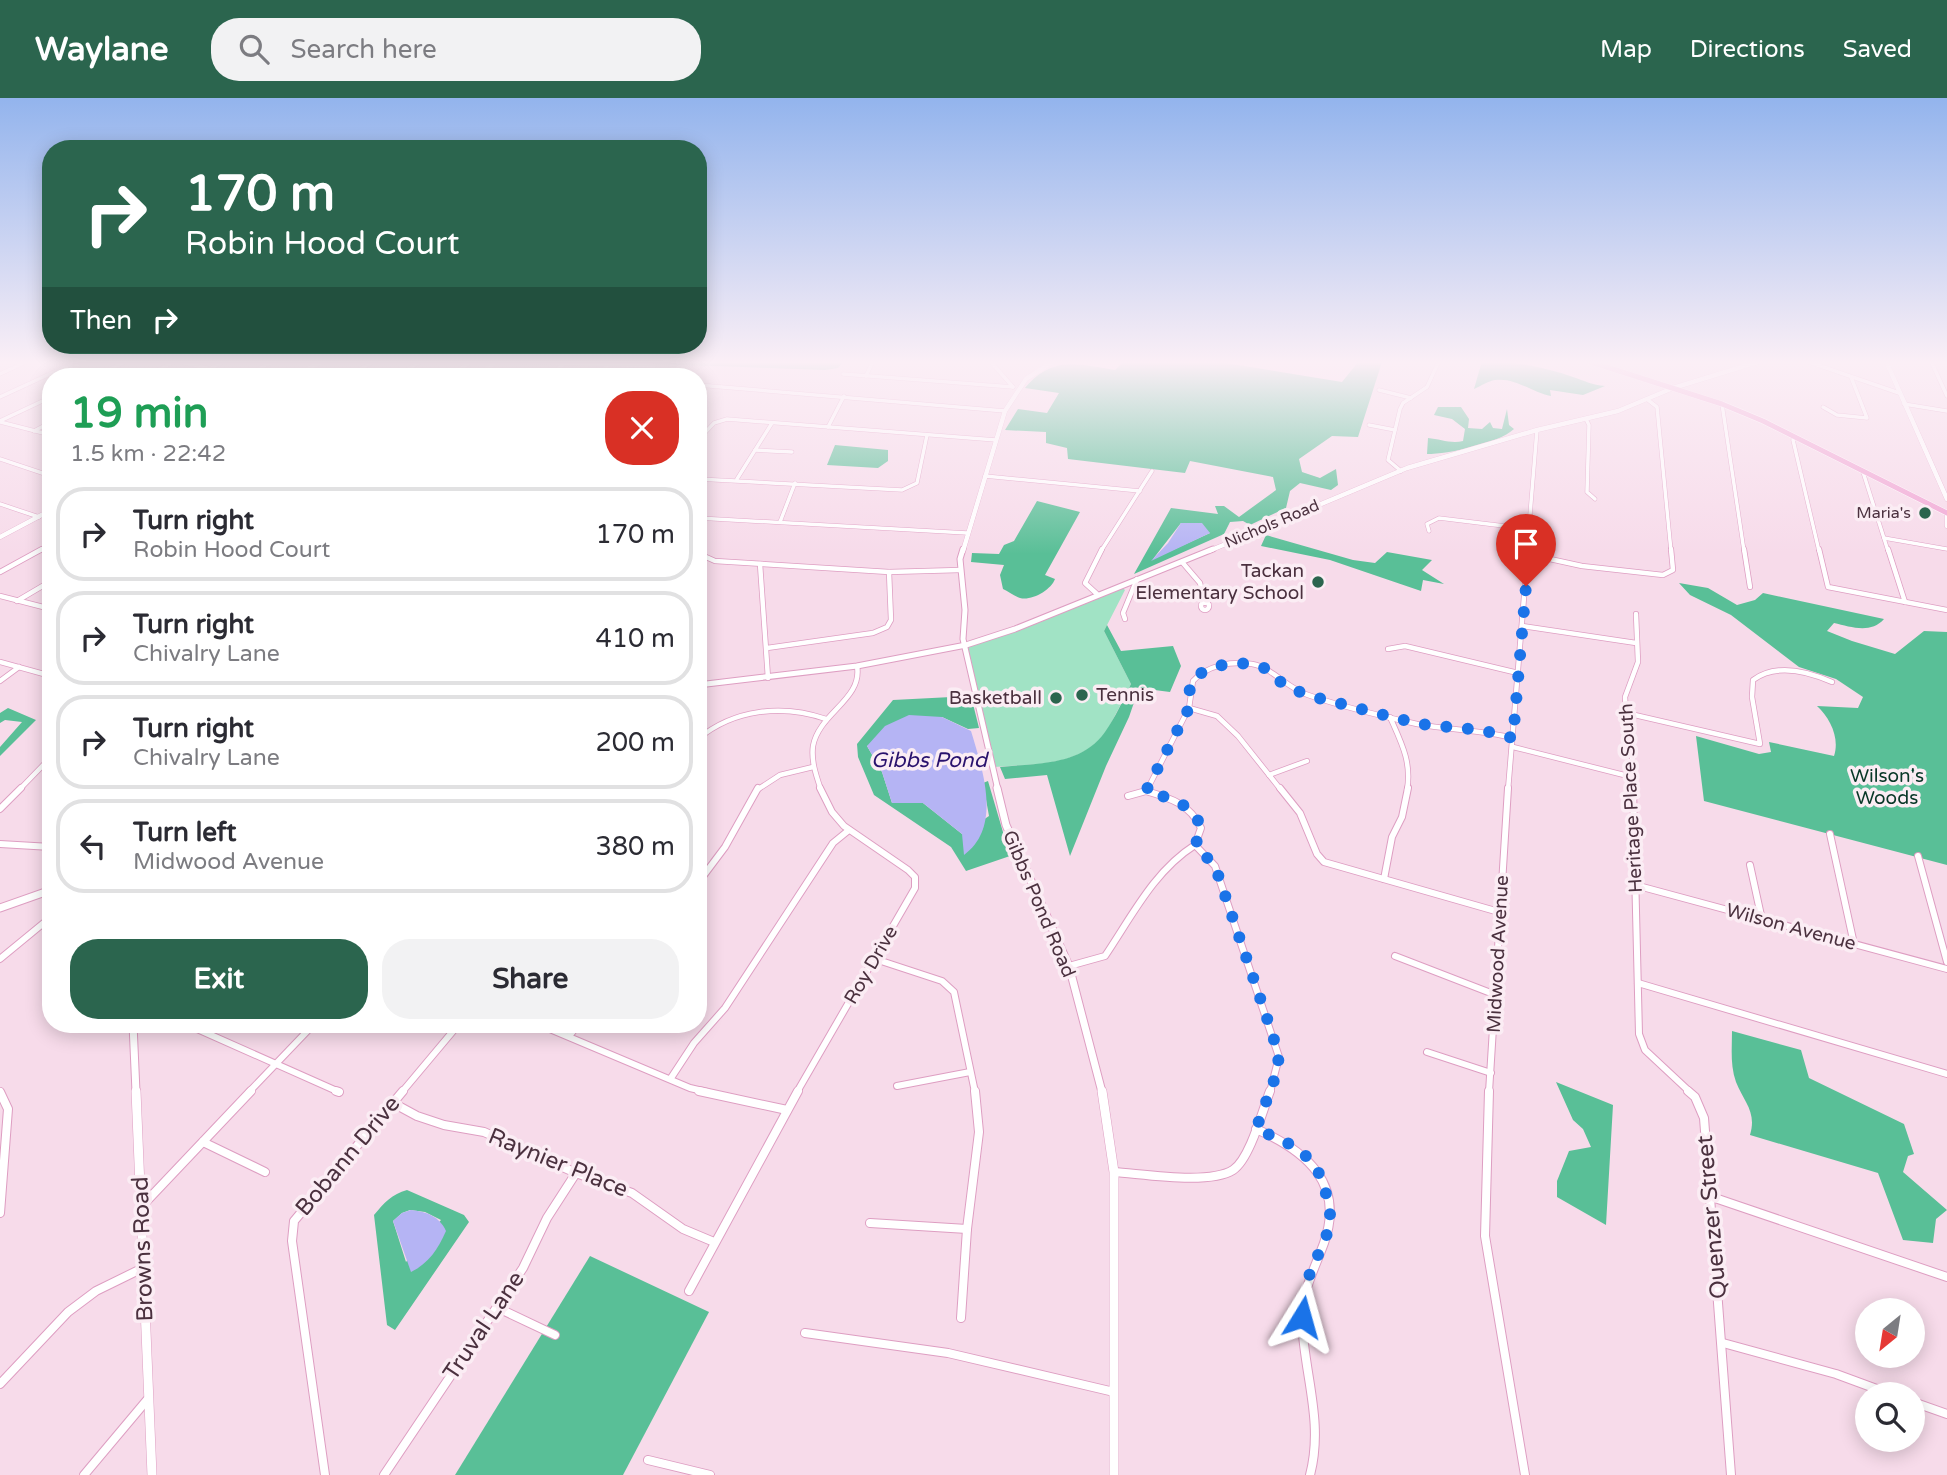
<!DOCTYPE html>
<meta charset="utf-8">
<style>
:root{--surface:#fff;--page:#f2f2f3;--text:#2b2b33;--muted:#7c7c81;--line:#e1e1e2;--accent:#2b654e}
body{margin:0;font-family:"Varela Round",sans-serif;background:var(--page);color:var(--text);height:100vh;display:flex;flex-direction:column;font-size:26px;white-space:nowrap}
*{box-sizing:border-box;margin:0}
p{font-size:23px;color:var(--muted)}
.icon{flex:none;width:38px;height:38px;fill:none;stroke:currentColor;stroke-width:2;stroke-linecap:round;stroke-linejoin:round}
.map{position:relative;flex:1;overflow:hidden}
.side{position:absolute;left:42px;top:270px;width:665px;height:665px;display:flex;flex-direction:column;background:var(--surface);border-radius:28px;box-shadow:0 4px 18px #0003}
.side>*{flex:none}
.top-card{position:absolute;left:42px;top:42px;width:665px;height:214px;border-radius:28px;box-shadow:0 4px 18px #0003;background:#2b654e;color:#fff;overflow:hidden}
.needle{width:46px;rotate:210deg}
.controls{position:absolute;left:1855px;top:1200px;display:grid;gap:14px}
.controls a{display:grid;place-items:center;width:70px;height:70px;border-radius:50%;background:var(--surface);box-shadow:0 4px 18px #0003;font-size:35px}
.pin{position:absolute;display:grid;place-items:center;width:60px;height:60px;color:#fff;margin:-72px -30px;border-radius:50% 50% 50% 0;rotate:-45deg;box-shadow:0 0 7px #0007}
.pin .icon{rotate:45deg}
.me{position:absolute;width:77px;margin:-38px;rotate:8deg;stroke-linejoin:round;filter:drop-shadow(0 0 5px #0008)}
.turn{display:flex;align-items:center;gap:24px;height:147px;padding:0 28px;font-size:32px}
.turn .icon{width:91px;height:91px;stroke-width:2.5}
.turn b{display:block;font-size:49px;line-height:60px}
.then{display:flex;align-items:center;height:66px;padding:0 28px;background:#0003;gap:14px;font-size:26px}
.round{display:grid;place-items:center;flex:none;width:74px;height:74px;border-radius:28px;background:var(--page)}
.headline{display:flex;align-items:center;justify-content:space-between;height:119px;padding:0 28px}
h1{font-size:42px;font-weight:700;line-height:52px;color:#1e9e55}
.primary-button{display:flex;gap:14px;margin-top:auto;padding:14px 28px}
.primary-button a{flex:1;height:80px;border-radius:28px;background:var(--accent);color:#fff;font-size:28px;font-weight:700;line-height:80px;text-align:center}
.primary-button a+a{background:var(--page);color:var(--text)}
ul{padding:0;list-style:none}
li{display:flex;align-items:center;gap:21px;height:94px;margin:0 14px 10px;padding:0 14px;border:4px solid var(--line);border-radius:28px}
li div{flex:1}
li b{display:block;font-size:26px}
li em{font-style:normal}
header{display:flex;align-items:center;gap:42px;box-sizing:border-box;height:98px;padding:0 35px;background:var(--accent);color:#fff}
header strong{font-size:33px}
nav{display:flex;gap:38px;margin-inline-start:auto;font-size:24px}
.search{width:490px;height:63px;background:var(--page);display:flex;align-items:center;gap:18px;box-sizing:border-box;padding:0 24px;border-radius:28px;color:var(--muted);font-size:26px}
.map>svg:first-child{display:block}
.green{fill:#a1e3c5}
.forest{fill:#59bf97;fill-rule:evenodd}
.water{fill:#b5b4f4}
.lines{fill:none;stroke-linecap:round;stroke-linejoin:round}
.minor-far3-casing{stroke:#de9ec2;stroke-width:4.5}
.minor-far2-casing{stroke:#de9ec2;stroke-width:6}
.minor-far1-casing{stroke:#de9ec2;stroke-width:8}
.minor-casing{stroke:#de9ec2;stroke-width:10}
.tertiary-far3-casing{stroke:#de9ec2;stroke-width:5}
.tertiary-far2-casing{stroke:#de9ec2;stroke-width:7}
.tertiary-far1-casing{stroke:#de9ec2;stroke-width:9}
.tertiary-casing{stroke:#de9ec2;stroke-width:10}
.primary-casing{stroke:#fff;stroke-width:6}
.minor-far3{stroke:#fff;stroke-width:3.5}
.minor-far2{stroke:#fff;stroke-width:4.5}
.minor-far1{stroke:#fff;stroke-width:6}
.minor{stroke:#fff;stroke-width:8}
.tertiary-far3{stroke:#fff;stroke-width:4.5}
.tertiary-far2{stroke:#fff;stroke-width:5}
.tertiary-far1{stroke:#fff;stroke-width:7}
.tertiary{stroke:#fff;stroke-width:9}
.primary{stroke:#f1a6d4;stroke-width:5}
.route{stroke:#1a73e8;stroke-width:12;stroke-dasharray:0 21.6}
.poi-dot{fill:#2b654e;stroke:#fbedf4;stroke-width:2.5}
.labels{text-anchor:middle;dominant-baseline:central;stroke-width:7;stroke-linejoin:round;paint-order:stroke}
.far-poi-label{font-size:16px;fill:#4b313f;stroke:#fbedf4;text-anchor:end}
.far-street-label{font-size:16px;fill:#4b313f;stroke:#fbedf4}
.poi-label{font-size:19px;fill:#4b313f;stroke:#fbedf4;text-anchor:end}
.park-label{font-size:19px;fill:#083727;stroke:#fbedf4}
.street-label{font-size:19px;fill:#4b313f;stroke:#fbedf4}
.water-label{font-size:21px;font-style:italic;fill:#29126d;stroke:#fbedf4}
.near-street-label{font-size:23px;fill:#4b313f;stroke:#fbedf4}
</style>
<header>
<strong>Waylane</strong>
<div class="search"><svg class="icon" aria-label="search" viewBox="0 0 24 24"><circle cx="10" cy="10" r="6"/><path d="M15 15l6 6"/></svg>Search here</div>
<nav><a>Map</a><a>Directions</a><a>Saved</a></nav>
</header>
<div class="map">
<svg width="1947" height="1377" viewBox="0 0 1947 1377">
<rect width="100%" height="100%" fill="#f7dbea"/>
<path class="green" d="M1120,488L1125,492L1104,533L1131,586C1122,602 1115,620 1105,635C1080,669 1032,666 994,669L966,547L1015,531Z"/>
<g class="forest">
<path d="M844,263L838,270L825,272L654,266L651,264Z"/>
<path d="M1124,263H1227L1226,265L1342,284L1359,263L1382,264L1358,339L1332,338L1299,361L1302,374L1320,380L1336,371L1338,387L1331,392L1300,385L1290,393L1286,410L1250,427L1243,423L1230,424L1224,436L1134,476L1171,410L1218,416L1215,408H1224L1239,419L1276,392L1273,379L1190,363L1185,375L1068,361L1067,350L1046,345V334L1005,332L1018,311L1047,315L1059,295L1025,290C1052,257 1079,266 1115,272ZM1181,425L1210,435L1153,461Z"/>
<path d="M1482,263C1513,263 1544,269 1573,279C1585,283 1592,287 1605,288L1583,297L1550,292L1551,298C1532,295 1516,279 1495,282C1488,283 1481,288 1474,291Z"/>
<path d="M1438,309H1461L1469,321L1468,330L1482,331L1490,324L1493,330L1502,331L1507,311L1509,327L1514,331C1497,346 1449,356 1427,356L1428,340C1440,341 1451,346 1463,343L1465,331L1452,321L1434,317Z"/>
<path d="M835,347L888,352V363L878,370L827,367Z"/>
<path d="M1037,403L1080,414L1045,477L1055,481C1051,492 1032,503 1020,500C1014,498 1008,493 1003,491L1000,477L1004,467L971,464L972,455L999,456L1004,447L1014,443Z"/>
<path d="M1266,437L1353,462L1375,465L1387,454L1432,462L1422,472L1444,486L1423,482L1421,493L1330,462L1261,448Z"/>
<path d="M1679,485L1708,490L1737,507L1755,502L1763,495L1884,521C1871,536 1851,529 1834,525L1827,533L1852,543L1895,556L1924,533L1947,534V767L1704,703L1696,638L1759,656L1771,654L1769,644L1834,658C1840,640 1830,620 1817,608L1858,610L1863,599L1836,581L1799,569L1731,517L1690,497Z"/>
<path d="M1107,527L1121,553L1173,548L1181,568L1170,594L1139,590L1129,619L1106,668L1070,758L1047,677L1005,681L1000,669C1037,665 1081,668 1105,634C1115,620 1123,602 1131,586L1104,533Z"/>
<path d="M971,598L979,630L968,631L942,619L867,648L882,674L892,705H923L962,736L989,718L983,685L988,683L1010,758L966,773L951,749L874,697L858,659L857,646L893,602Z"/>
<path d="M8,610L36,622L0,658V649L22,624L5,622L0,625V615Z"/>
<path d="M1732,933L1801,952L1809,980L1904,1026L1914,1056L1908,1058L1903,1074L1947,1112L1936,1121L1933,1145L1903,1142L1878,1075L1750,1037C1757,1014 1744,1004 1736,984C1730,967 1732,950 1732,933Z"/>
<path d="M1556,984L1613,1007L1606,1127L1557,1099V1083L1569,1053L1591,1049L1583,1031L1573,1022Z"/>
<path d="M407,1092L464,1117L469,1124L395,1232L387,1227L374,1117C384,1105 392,1096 407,1092ZM410,1112L425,1114L441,1122L406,1164L393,1123L402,1115Z"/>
<path d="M590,1158L709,1214L623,1377H455Z"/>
</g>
<g class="water">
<path d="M1181,425H1202L1210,435L1151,463L1168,445Z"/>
<path d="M909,617L942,619L971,633C982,670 1003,729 964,757L962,736L923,705H892L882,674L867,648L885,628Z"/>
<path d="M411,1112C427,1114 439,1118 446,1133C438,1151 429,1165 411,1174L393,1123L402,1115Z"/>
</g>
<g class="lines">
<defs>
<g id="minor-far3">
<path d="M176,263L242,278"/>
<path d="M494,263L654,268"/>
<path d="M954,263H968"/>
<path d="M990,263L1013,289"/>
<path d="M1806,263L1899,295"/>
<path d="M1931,263L1947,298"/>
<path d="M0,276L28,263"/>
<path d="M843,276L1013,289"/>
<path d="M95,278L127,263"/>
<path d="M145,278L176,263"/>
<path d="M195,278L225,263"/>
<path d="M245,278L274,263"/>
<path d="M347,278L375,263"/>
<path d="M396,278L422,263"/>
<path d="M448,278L473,263"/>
<path d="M551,278L563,266"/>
<path d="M597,278L608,267"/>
<path d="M645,278L654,268"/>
<path d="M866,278L873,263"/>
<path d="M698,287L1005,313"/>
<path d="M1379,292L1411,300"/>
<path d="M0,299L78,263"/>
<path d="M1648,302L1657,309L1671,453"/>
<path d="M1722,306L1744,453"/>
<path d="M1904,306L1947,313"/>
<path d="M1823,309L1837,317L1867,320L1851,279"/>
<path d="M1586,321L1589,327L1587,394L1595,401"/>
<path d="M0,323L51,299"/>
<path d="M0,324L51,337"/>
<path d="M1369,327L1395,332"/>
<path d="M828,329L844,298"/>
<path d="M34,333L51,324"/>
<path d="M1796,340L1793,342L1819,453"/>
<path d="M698,342L714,325L727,321L996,342"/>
<path d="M755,352L792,354"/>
<path d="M0,361L51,378"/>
<path d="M1401,373L1388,362L1400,311L1403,305L1427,289L1439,263"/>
<path d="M1863,374L1888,453"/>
<path d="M985,378L1140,393"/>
<path d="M698,381L902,392L917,385L927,337"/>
<path d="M737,381L772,325"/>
<path d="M0,406L39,419"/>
<path d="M698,420L967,435"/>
<path d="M780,424L795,385"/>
<path d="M1429,433L1427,426L1439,420L1529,431"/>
<path d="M1884,440L1947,451"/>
<path d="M39,453L51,446"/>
<path d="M1101,453L1152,373"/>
<path d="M1527,453L1537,332"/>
</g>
<g id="minor-far2">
<path d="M1744,451L1750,489"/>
<path d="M1819,451L1828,489L1947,512"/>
<path d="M1888,451L1905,504"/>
<path d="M1527,456L1582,468L1663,477L1673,472L1671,451"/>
<path d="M706,459L715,463L889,474L960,472"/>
<path d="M1182,464L1200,485L1205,505"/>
<path d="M760,466L768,580"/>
<path d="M0,474L42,451"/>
<path d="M1097,496L1085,485L1102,451"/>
<path d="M0,498L51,511"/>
<path d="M17,503L51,483"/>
<circle cx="1205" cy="508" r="4"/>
<path d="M1125,521L1123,515L1137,481"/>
<path d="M1522,528L1636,545"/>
<path d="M767,550L873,535L887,529L891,522L889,474"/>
<path d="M1388,551L1405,548L1518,575"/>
<path d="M0,564L51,578"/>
<path d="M0,583L19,569"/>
<path d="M1189,610L1217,618L1238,638L1281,692"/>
<path d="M1626,615L1760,646L1752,599L1753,582C1776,565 1807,573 1832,584"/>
<path d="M1390,619C1401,644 1412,664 1407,692"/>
<path d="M698,641C734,611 782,606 826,621"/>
<path d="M1513,649L1632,679"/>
<path d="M1269,677L1307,663"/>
<path d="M19,692L51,659"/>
<path d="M757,692L780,677L813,669"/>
<path d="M821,692C816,677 811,663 813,648C819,615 863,601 857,568"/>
<path d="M1147,692L1189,610L1193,583C1207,567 1232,563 1252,566C1271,569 1287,590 1308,597C1343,609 1381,618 1417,626C1449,632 1481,632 1513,640"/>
<path d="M1508,692L1528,451"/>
<path d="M1633,692L1632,650L1627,631L1625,599L1638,564L1636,516"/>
</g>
<g id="minor-far1">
<path d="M1280,690L1300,715L1317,756L1324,764L1499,814"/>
<path d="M1633,690L1639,936L1645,952L1690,994"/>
<path d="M1146,693C1170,700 1190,706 1201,730L1195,747"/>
<path d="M1128,698L1146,693L1148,690"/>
<path d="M0,711L21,690"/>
<path d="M1830,736L1854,846"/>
<path d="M0,746L51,749"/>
<path d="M1195,747L1215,768L1279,959L1270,994"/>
<path d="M1918,758L1947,864"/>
<path d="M1750,767L1762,822"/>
<path d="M1384,781L1392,739L1402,719L1408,690"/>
<path d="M698,785L725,749L758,690"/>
<path d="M1635,787L1947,871"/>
<path d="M1395,858L1496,897"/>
<path d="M0,861L51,819"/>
<path d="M875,861L942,883L954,894L975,994"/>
<path d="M1069,868L1105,858C1132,818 1154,773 1195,747"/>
<path d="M1638,885L1947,976"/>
<path d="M186,926L339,994"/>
<path d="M538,926L690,990L707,994"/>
<path d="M569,938L579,926"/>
<path d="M1427,954L1491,975"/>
<path d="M671,980L694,945L725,910L833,745L849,732"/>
<path d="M897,988L970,974"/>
<path d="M249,994L314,926"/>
<path d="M402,994L459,926"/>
<path d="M797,994L915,790V779L908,772L844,728L832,714L820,690"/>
<path d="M1489,994L1508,690"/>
</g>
<g id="minor">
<path d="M336,993L339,994"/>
<path d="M699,993L787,1012"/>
<path d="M1489,993L1485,1138L1525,1377"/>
<path d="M1688,993L1695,999L1704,1020L1731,1377"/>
<path d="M0,994L8,1011L0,1115"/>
<path d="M393,1005L417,1018L444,1027L484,1034L576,1075L632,1095L683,1131L714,1144"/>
<path d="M1256,1031C1307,1053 1345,1086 1324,1145C1315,1170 1301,1195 1302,1223C1304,1276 1324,1324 1310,1377"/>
<path d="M203,1044L265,1074"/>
<path d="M1114,1074C1144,1076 1209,1087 1233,1072C1250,1061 1263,1011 1270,993"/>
<path d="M1712,1099L1947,1179"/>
<path d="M141,1109L251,993"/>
<path d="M870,1125L967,1131"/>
<path d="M689,1193L798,993"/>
<path d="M498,1210L555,1237"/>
<path d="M961,1220L967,1131L979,1034L975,993"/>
<path d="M805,1235L948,1255L1114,1294"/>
<path d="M1723,1245L1836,1276L1893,1297"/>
<path d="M0,1286L68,1214L96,1193L143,1170"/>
<path d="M1913,1304L1947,1316"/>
<path d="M648,1362L710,1377"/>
<path d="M84,1377L147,1302"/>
<path d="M325,1377L292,1143L294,1123L403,993"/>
<path d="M384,1377L523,1170L547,1120L576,1075"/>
</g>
<g id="tertiary-far3">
<path d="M1886,263L1947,401"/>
<path d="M295,278L323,263"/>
<path d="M478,278L496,263"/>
<path d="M1947,418V428"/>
<path d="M0,439L51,412"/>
<path d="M963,453L1005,313L1026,281L1054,263"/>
<path d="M1209,453L1407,370L1537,332L1618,313L1673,290L1761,263"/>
</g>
<g id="tertiary-far2">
<path d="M963,451L960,461L965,512L963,541L998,692"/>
<path d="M698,587L857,568L966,547L1015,531L1213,451"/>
</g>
<g id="tertiary-far1">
<path d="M997,690L1006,727L1069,868L1102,994"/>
<path d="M0,810L51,792"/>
<path d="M133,926L136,994"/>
</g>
<g id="tertiary">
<path d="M136,993L152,1377"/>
<path d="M1102,993L1114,1074V1377"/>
</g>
<path id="primary" d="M1588,263L1722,306L1763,323L1947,415"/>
</defs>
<use href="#minor-far3" class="minor-far3-casing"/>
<use href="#minor-far2" class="minor-far2-casing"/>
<use href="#minor-far1" class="minor-far1-casing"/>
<use href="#minor" class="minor-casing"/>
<use href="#tertiary-far3" class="tertiary-far3-casing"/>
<use href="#tertiary-far2" class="tertiary-far2-casing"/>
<use href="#tertiary-far1" class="tertiary-far1-casing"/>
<use href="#tertiary" class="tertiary-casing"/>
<use href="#primary" class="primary-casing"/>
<use href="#minor-far3" class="minor-far3"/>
<use href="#minor-far2" class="minor-far2"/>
<use href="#minor-far1" class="minor-far1"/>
<use href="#minor" class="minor"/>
<use href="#tertiary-far3" class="tertiary-far3"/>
<use href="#tertiary-far2" class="tertiary-far2"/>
<use href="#tertiary-far1" class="tertiary-far1"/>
<use href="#tertiary" class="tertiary"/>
<use href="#primary" class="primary"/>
</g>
<linearGradient id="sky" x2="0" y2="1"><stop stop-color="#93b4ed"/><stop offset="0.58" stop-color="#fbeff6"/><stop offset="1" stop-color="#fbeff6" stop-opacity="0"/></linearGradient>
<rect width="1947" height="456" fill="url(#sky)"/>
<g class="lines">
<path class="route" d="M1302,1219L1306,1185L1330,1129V1107L1317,1070L1302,1054L1284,1043L1256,1031L1276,977L1279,958L1271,932L1215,768L1195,747C1213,711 1172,701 1146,693L1189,610C1189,601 1188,592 1193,583C1204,566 1242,562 1260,568C1270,572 1274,579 1282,585C1289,590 1298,593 1307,597L1419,626L1481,632L1513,640L1526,488"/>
</g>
<g class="poi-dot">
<circle cx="1925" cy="415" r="7"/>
<circle cx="1318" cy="484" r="7"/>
<circle cx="1082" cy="597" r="7"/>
<circle cx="1056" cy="600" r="7"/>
</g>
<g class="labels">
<g class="far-poi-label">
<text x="1911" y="415">Maria's</text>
</g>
<g class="far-street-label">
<text transform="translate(1272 426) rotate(-23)">Nichols Road</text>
</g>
<g class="poi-label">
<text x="1304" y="473">Tackan<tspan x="1304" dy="22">Elementary School</tspan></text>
<text x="1096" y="597" text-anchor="start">Tennis</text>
<text x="1042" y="600">Basketball</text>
</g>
<g class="park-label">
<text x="1887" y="678">Wilson's<tspan x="1887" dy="22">Woods</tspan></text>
</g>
<g class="street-label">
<text transform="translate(1631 700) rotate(-93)">Heritage Place South</text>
<text transform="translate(1039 806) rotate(67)">Gibbs Pond Road</text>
<text transform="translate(1791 829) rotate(15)">Wilson Avenue</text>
<text transform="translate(1498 856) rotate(-87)">Midwood Avenue</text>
<text transform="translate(871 867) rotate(-60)">Roy Drive</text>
</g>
<g class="water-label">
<text x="929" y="662">Gibbs Pond</text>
</g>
<g class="near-street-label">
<text transform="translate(348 1058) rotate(-50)">Bobann Drive</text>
<text transform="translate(558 1065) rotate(22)">Raynier Place</text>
<text transform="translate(1712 1119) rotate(-95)">Quenzer Street</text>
<text transform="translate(143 1151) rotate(-92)">Browns Road</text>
<text transform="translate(484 1228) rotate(-56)">Truval Lane</text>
</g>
</g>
</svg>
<div class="controls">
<a><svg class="needle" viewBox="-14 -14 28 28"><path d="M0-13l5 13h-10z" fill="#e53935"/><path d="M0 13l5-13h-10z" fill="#7c7c81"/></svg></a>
<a><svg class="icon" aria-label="search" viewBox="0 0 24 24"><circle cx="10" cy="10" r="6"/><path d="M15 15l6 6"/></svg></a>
</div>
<div class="pin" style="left:1526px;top:488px;background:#d93025"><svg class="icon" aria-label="arrive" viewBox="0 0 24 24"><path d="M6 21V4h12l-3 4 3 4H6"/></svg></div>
<svg class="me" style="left:1302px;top:1219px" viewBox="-20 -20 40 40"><path d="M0-17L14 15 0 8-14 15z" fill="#1a73e8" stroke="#fff" stroke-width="4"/></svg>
<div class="top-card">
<div class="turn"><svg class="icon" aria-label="right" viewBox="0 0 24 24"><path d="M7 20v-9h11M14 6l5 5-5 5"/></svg><div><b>170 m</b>Robin Hood Court</div></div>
<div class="then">Then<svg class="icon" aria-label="right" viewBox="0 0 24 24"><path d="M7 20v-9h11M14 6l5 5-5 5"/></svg></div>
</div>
<section class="side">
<div class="headline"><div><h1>19 min</h1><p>1.5 km · 22:42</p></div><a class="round" style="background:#d93025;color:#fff"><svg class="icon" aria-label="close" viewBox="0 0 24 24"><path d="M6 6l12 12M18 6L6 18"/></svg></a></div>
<ul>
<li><svg class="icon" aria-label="right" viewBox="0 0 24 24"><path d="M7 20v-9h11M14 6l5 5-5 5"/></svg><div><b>Turn right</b><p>Robin Hood Court</p></div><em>170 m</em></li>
<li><svg class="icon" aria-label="right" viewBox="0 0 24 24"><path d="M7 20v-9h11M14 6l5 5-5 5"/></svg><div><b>Turn right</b><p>Chivalry Lane</p></div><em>410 m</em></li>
<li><svg class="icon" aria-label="right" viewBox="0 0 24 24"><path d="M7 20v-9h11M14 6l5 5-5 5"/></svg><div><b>Turn right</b><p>Chivalry Lane</p></div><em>200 m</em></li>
<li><svg class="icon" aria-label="left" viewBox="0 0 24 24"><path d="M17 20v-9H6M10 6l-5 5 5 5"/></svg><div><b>Turn left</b><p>Midwood Avenue</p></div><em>380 m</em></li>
</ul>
<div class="primary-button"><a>Exit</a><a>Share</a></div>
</section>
</div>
